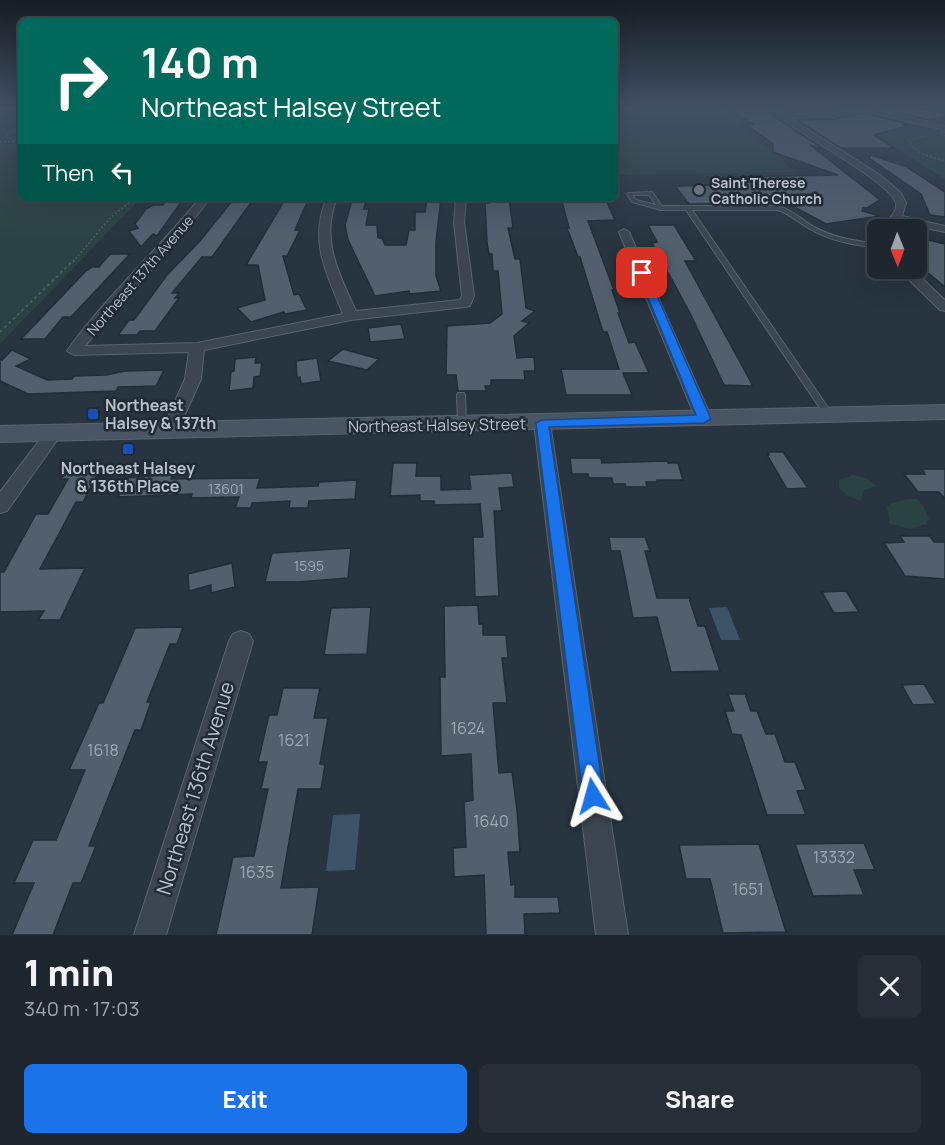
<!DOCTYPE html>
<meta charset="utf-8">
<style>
:root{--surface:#1e2730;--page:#262f38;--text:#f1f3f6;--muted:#a1a5ab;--line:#3c444c;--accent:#1a73e8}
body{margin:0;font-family:Manrope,sans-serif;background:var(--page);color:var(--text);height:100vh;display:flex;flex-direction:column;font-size:22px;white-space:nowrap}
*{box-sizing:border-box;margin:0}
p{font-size:20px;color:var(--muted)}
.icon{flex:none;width:33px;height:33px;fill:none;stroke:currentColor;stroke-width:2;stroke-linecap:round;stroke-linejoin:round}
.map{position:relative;height:935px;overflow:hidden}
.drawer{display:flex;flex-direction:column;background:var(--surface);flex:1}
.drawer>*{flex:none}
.top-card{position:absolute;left:18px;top:18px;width:600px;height:183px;border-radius:9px;box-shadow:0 6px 24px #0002,0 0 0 2px var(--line);background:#00695c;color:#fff;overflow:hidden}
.needle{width:39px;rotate:179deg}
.controls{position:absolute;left:867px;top:219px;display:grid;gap:12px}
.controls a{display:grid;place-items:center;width:60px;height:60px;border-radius:9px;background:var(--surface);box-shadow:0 6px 24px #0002,0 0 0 2px var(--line);font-size:30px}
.pin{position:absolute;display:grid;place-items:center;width:51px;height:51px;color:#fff;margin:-26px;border-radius:12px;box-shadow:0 3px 9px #0006}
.me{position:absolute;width:66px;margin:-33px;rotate:352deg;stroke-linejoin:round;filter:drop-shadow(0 0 4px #0008)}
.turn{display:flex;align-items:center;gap:21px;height:126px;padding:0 24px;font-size:27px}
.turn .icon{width:78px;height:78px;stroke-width:2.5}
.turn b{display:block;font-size:42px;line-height:51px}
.then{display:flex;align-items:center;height:57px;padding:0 24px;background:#0003;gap:12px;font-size:22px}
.round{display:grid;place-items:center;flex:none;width:63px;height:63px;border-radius:9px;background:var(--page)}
.headline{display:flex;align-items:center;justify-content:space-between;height:102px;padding:0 24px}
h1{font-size:36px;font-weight:800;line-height:45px}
.button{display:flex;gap:12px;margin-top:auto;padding:12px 24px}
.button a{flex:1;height:69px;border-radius:9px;background:var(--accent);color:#fff;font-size:24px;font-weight:800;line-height:69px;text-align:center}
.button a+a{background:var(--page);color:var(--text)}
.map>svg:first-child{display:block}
.green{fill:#2b4242}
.water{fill:#3f5368}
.building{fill:#535f6d;stroke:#222d38;stroke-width:1.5}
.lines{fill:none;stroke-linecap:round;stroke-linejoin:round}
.service-casing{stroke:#59646e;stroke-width:2}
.minor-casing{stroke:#59646e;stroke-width:2}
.secondary-casing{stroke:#59646e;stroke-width:2}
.path-far1{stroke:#4a5f60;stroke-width:1.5;stroke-dasharray:2 2;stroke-linecap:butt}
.path{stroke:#4a5f60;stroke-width:2;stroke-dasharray:3 3;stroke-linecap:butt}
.service{fill:#3c4650;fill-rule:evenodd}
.minor{fill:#3c4650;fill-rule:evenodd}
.secondary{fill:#4a5563;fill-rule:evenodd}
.route{fill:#1a73e8;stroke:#114b97;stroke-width:1.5}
.worship-dot{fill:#6b7280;stroke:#202b36;stroke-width:2}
.transit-dot{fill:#1a4fb4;stroke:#202b36;stroke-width:2}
.labels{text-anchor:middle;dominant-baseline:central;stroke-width:5;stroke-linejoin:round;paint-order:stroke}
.far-poi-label{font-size:14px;font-weight:bold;fill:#b8c1ca;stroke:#202b36;text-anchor:start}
.far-street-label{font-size:14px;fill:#b8c1ca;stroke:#202b36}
.number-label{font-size:14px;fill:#9fa8b3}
.poi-label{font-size:16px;font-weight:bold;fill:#b8c1ca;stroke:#202b36;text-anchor:start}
.street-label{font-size:16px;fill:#b8c1ca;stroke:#202b36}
.near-number-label{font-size:16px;fill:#9fa8b3}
.near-street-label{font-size:20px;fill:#b8c1ca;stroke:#202b36}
</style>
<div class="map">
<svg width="945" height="935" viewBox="0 0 945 935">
<rect width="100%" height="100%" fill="#283440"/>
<g class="green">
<path d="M0,108H21V198H141L0,344Z"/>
<path d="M615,108H725L795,172L615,175Z"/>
<path d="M867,129L945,130V179Z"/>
<path d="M853,475L866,478L877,486L864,490L861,501L848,496L839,488V480Z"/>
<path d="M907,499H916L923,505L929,519L926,524L910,529L888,523L890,520L887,508L890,504Z"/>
</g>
<g class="water">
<path d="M727,607L740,640H721L709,608Z"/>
<path d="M360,814L355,870L326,871L333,815Z"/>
</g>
<g class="building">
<path d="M728,108H766L778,119L825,150L810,145L880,200L867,208H863L862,211L880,216L826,224L787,203L689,204L675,186L740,185L733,177L838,175L773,152V144L747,125L753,124Z"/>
<path d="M779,108H826L833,111L785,112Z"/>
<path d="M879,108H917L945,114V116L929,120Z"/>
<path d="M863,113L909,124L903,125L907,126L874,135L894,148H841L797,120L834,119Z"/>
<path d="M871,155L907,167L945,192V217L930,215L921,194L869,158Z"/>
<path d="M166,198H184L157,236L153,234L141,247L129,231L138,228L135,224L146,209L153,205H163Z"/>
<path d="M427,198H441L436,242V276L441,291L410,294L409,291L375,296L348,240L345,225L352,200H366L364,209H369L366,225H377L378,238H382L385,245H406L409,230H415V212H425Z"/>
<path d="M489,198H509L513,228H508L515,259H520L526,308L535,311L522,321L529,323L514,336L517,358L534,357L535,371H524L525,380H491V386H485L486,391H458L456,375H446L447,326L490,323L502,314L498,271H493L492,254H489L487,243L485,203H489Z"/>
<path d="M561,198H605L615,220L588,221L614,290H612L620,313H618L629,343L635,342L649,373H623L632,395H566L561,369H619L607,332H603L580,257H578L567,228H569Z"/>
<path d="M308,200L295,230H300L287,256H283L294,295L299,294L307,310L285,314L284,312L251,322L237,308L265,300L258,265H246L284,201Z"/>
<path d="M232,201H252L212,257H202L172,293H179L175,298H179L155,331H140L137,335H118L129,320H134L167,275L200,241Z"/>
<path d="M648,225H674L696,261H685L753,386L724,385L691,315L652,243L657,242Z"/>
<path d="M916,237L945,244V287L916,263Z"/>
<path d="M110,254H130L71,317H63L45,339H21L85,272L92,267H99Z"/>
<path d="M401,324L405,339L370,342L368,328Z"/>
<path d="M343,349L350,351L379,359L367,370L328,361Z"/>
<path d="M12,350L31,359L16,366L47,380L72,379L74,376L106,375L125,371L164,370L156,386L118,387L116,391L28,394L0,381V359L2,360Z"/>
<path d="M256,357L255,363H262L260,376L254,377L253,388L229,391L231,372L234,371L235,359Z"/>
<path d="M317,358L321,381L301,384L300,377L297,378L296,361Z"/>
<path d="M768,452H783L808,488L787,489L767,455H769Z"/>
<path d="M570,458H601L602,463L667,461L668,463H678L683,480H657V482H646L647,487H626L625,484H613L612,478H589L588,474H572Z"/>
<path d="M112,463V476L96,477L83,502H76L40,569L85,568L60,620H38L44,611L0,612V572H4L36,514H48L68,479H61L70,465Z"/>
<path d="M393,463H417L416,476H441V490L471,489L469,475L512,473L514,487L499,488L502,511H494L499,596L475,597L473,537H483L480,504L434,505V501H420V495L390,496Z"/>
<path d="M922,469H945V499L939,492H918L904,474H925Z"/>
<path d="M173,474L171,479L260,478L257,488L318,486L319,482L357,480L355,499L309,501L308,508H289L290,501L252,503L251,508H235L239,497L191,498L192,494L118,497L127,478Z"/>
<path d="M900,536H930L934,542H945V579L905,576L884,543L904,542Z"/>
<path d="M609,537H645L650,551H645L657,598H689L698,626H705L720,671L671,672L657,617L633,618L620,551H611Z"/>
<path d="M351,548L348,578L299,582H265L272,553Z"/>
<path d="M232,563L235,587L211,593V585L189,591L188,574Z"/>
<path d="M846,591L859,612L834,613L822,592Z"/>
<path d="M478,605L479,624H483V635H506L508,658H502L507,703H493L499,773L512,772L517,810L520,852H508L511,885L515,884V897H558L560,913L524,914L525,935H486L484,875L454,877L453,848L466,847L464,802L473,800L471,754L441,756L440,677H445L444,606Z"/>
<path d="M371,607L367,654L324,655L331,608Z"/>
<path d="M183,627L177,644H170L147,702H151L141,730H135L89,846H96L81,883H73L53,935H12L34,883H14L33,840H56L85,770H69L99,703H103L135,628Z"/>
<path d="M924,684L936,704L913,705L902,685Z"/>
<path d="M283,688H320L314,718H328L320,764L325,765L321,789H298L281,888L319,887L312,935H216L233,857L254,856L268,789H261L267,762H258L269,715H277Z"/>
<path d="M728,694H745L751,711H757L766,734H775L785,762H795L806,790L797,791L806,815H767L741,735L732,734L725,711H734Z"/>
<path d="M864,843L875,870H854L864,895L813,896L795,844Z"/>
<path d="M759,844L786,932L723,933L710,879H686L679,845Z"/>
</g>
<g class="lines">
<defs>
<g id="service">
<path d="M941,132L945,133V135L941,134Z"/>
<path d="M652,192L662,206H778C793,210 802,220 814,227C834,238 856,241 878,244V248C854,245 830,241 810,229C799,223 790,214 778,210H692L833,415L832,417H826L686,210H661L632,202L627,194L629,193ZM632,195H649L656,205L636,200Z"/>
<path d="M458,393H464L465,395L466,424L462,427L458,424L457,395Z"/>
</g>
<g id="minor">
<path d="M768,108H776L784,114L834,113L872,108L945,126V130L863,111L834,117L790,118L880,175L901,193L906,203L902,216L945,226V232L897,222L890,230H879C885,222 898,213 896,203C891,182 791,130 768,108Z"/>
<path d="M200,198H210C172,250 126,296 85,346L197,343L343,314C327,274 308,241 327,198H337C320,239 339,274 356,311L460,300L462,296L454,222L456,198H466L464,222L474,296L470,306L465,307L351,320L204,350L201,379L178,430L176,434H164L162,430L185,379L189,352L74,355L67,351C106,296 157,251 200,198Z"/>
<path d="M624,229L629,232L712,419L710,423L704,424L696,419L619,232Z"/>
<path d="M897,268H911L945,300V311L940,310Z"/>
<path d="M542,418L548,419L550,423L628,935H596L534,423L536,419Z"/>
<path d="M54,428L60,429L62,433L7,511L0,513V492L48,429Z"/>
<path d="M241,631L249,634L253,641L166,935H134L229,641L233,634Z"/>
</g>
<path id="secondary" d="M945,405V419L0,442V426Z"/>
</defs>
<use href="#service" class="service-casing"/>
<use href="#minor" class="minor-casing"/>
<use href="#secondary" class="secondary-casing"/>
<g class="path-far1">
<path d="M925,136L909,140C914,154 932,157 945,161"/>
<path d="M14,141L5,136L21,128"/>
<path d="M0,142L21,141"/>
<path d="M73,262L110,218L135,198"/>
</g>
<path class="path" d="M0,332L74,260"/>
<use href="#service" class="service"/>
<use href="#minor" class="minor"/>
<use href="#secondary" class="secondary"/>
</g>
<linearGradient id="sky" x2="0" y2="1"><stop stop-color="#161d23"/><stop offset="0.45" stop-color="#425064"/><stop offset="1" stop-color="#425064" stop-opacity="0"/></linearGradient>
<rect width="945" height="238" fill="url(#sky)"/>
<path class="route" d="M639,271L647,273L711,419L704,423L549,427L604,796L601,803L593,806L586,803L583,796L536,423L542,420L696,415L638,273Z"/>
<circle class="worship-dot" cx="699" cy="190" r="6"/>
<g class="transit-dot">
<rect x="87" y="408" width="12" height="12" rx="3"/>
<rect x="122" y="443" width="12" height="12" rx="3"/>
</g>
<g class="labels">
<g class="far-poi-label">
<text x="711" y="182">Saint Therese<tspan x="711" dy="16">Catholic Church</tspan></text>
</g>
<g class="far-street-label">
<text transform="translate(140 275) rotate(-49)">Northeast 137th Avenue</text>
</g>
<g class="number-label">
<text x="226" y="488">13601</text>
<text x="309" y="565">1595</text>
</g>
<g class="poi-label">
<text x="105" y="405">Northeast<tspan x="105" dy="18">Halsey &amp; 137th</tspan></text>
<text x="128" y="468" text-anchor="middle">Northeast Halsey<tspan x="128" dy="18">&amp; 136th Place</tspan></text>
</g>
<g class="street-label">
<text transform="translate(437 425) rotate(-1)">Northeast Halsey Street</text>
</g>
<g class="near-number-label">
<text x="468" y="728">1624</text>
<text x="294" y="740">1621</text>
<text x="103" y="750">1618</text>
<text x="491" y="821">1640</text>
<text x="834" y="857">13332</text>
<text x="257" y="872">1635</text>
<text x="748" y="889">1651</text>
</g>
<g class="near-street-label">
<text transform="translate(195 788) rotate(-73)">Northeast 136th Avenue</text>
</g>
</g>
</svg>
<div class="controls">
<a><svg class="needle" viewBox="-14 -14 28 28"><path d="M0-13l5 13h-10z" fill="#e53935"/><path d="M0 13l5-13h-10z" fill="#a1a5ab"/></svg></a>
</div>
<div class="pin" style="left:642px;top:273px;background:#d93025"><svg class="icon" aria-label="arrive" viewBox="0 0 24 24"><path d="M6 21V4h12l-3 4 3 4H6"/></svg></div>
<svg class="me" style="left:593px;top:796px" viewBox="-20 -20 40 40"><path d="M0-17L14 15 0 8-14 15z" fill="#1a73e8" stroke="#fff" stroke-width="4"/></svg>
<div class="top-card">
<div class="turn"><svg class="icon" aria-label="right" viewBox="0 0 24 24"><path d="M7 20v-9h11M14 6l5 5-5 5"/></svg><div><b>140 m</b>Northeast Halsey Street</div></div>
<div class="then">Then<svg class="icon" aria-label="left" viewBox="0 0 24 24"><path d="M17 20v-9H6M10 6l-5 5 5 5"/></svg></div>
</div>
</div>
<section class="drawer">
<div class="headline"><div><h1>1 min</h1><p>340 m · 17:03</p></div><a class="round"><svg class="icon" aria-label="close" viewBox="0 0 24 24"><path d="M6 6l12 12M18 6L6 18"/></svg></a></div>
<div class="button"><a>Exit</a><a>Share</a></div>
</section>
